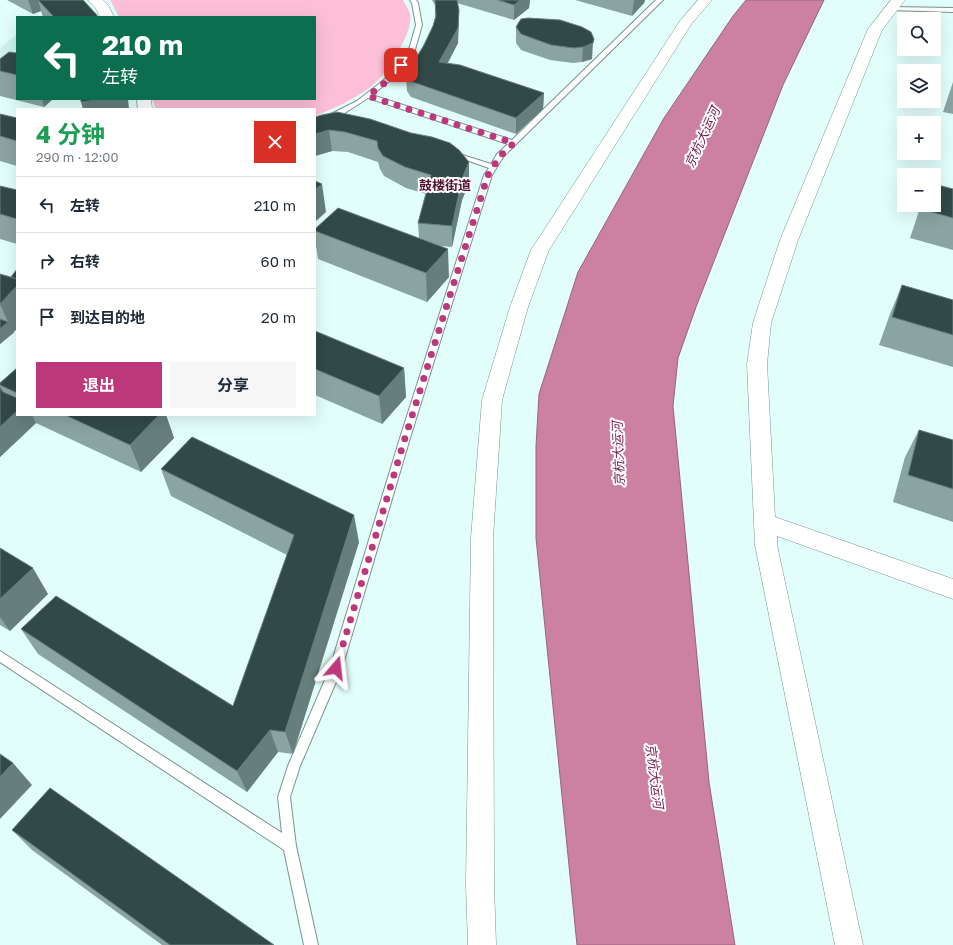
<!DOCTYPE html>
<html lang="zh">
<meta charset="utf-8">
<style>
:root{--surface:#fff;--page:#f6f6f7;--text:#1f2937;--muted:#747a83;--line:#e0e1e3;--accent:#bd387b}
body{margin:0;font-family:"Golos Text","Noto Sans SC",sans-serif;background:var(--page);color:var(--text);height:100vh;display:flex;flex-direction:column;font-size:15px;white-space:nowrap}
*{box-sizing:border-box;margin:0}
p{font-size:13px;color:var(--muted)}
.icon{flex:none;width:22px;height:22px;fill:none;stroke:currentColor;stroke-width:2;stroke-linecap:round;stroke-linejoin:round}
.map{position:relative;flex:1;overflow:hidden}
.details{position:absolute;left:16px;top:108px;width:300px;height:308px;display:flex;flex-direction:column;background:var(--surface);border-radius:0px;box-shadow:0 4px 16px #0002}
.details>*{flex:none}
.banner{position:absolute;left:16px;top:16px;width:300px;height:84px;border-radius:0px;box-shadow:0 4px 16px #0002;background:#0b6e4f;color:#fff;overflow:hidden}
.controls{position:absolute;left:897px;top:12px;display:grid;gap:8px}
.controls a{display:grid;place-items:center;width:44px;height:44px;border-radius:0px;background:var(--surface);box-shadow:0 4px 16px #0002;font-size:20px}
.pin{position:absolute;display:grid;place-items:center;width:34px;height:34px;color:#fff;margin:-17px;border-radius:8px;box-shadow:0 2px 6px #0006}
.me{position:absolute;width:44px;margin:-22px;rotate:17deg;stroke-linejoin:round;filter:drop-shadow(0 0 3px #0008)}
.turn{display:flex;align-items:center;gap:14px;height:84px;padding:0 20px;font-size:18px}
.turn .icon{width:52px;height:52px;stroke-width:2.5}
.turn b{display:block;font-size:28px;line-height:34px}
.round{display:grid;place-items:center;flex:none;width:42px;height:42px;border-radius:0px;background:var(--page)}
.overview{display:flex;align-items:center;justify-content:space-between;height:68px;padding:0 20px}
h1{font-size:24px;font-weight:700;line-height:30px;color:#1e9e55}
.action{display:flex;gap:8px;margin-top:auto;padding:8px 20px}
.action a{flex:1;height:46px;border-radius:0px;background:var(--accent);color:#fff;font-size:16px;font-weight:700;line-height:46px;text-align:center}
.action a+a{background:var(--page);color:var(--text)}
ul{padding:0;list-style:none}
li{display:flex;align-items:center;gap:12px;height:56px;padding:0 20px;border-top:1px solid var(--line)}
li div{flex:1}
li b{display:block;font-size:15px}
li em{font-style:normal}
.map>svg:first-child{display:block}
.built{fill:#cdf3ef}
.green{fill:#fcbfd7}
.water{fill:#cb819f;stroke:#96657a}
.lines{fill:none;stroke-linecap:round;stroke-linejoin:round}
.service-casing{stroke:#799391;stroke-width:2}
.minor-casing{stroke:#799391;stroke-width:1}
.service{fill:#fff;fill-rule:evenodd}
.minor{fill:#fff;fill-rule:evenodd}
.wall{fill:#8aa4a1}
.shaded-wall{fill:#667f7d}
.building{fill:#314947;stroke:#667f7d}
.route{stroke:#bd387b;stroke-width:7;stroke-dasharray:0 12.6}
.labels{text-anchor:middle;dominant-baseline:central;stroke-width:4;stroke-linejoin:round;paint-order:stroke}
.water-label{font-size:13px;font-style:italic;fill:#751e4a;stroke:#fff}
.far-district-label{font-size:13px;font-weight:bold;fill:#531334;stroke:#fff}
</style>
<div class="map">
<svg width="953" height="945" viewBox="0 0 953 945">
<rect width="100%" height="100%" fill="#e2fefb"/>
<path class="built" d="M17,34V64L0,78V48Z"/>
<path class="green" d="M110,0H403C405,4 409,9 410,14C414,32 386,75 372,86C355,99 335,108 315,116V109H156L152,99H315V17H119Z"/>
<path class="water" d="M746,0H824L783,85L696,307L678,358L673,406L709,782L735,945H577L536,538V446L539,394L578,272L664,118L733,16Z"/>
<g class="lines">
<defs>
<g id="service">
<path d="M410,0H416L418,3L422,25L414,53L393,78L372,95L512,140L656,0H663L503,157L492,175L410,438L342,668L300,766L290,797L296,846L318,945H304L284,850L0,662V651L282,833L278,797L288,766L330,668L400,438L484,175L489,168L449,154L453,152L491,164L497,154L508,144L368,98L337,118L315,125V121L331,114L357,101L389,76L408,53L416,25L412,3Z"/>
<path d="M891,7L953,8V12L889,10L888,9Z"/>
</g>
<g id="minor">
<path d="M88,0H103L108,5L114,17H100L95,7Z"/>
<path d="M698,0H712L692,23L549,250L528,307L502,400L493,538L494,885L496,945H468L466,885L471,538L482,400L510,307L531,250L680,21Z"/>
<path d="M891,0H905L882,30L798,240L771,323L767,364L775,517L953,579V599L777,536V545L863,945H835L755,545L747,364L753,323L780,240L868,29Z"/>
<path d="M137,99H151L152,109H138Z"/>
</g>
</defs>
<use href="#service" class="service-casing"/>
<use href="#minor" class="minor-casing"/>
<use href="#service" class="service"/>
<use href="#minor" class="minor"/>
</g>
<g class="wall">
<path d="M7,0H83L98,17H43L41,11L33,14Z"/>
<path d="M432,0H530L529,8L514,20L457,3L459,10L458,43L448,63L544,93L543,109L516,134L411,97L407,91L406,75L424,45L433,26L435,18V5Z"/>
<path d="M575,0H645L644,3L632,16Z"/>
<path d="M516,27H582L592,59L582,62L573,63L550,60L521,50L516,43Z"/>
<path d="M17,53V99H53L44,107L0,96V59Z"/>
<path d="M953,82V114L943,112Z"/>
<path d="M0,114L17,118V166L0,161Z"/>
<path d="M322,115L469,183L462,200L452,247L441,246L449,277L427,302L318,259L315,239V229L419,238L418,223L426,194L406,188L384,176L380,169L378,162L348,152L332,151L315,156V117Z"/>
<path d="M0,186L17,190V244L0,239Z"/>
<path d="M953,189V250L910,238L921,205H934Z"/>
<path d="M0,274L14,333L0,344Z"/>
<path d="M902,285L953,300V367L879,345L890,314Z"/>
<path d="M315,331L404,368L406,397L382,424L315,395Z"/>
<path d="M17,368V415H166L174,438L141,472L36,423L0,457V383Z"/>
<path d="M919,430L953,440V522L893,502L905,457Z"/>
<path d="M161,469L359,542L293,754L278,752L247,792L38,654L21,629L233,706L287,555L171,496Z"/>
<path d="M0,548L48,594L10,631L0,625Z"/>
<path d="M12,830L274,945H162L32,850Z"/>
</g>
<g class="shaded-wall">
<path d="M28,0H38L41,11L33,14Z"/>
<path d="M520,0H530L529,8L514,20V5Z"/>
<path d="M634,0H645L644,3L632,16Z"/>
<path d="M459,10L458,43L440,77L439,62Z"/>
<path d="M593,43L592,59L582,62L583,47Z"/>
<path d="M544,93L543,109L516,134V118Z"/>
<path d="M42,99H53L44,107Z"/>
<path d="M104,99H128L129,109H83L81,102Z"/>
<path d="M329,130L332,151L315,156V134Z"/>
<path d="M469,162V183L462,200L452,247V226L462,179Z"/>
<path d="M322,184L326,212L315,222V190Z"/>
<path d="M448,249L449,277L427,302L426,273Z"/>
<path d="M17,286V329L0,344V329L8,322L0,304Z"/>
<path d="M404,368L406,397L382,424L379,396Z"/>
<path d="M17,411V415H32L36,423L0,457V427Z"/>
<path d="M159,415H166L174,438L141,472L130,445Z"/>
<path d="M354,515L359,542L293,754L285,732Z"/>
<path d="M33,568L48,594L10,631L0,617V599Z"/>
<path d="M270,730L278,752L247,792L237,771Z"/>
<path d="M13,763L32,785L0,819V777Z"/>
</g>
<g class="building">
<path d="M38,0H83L96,14L98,17H54Z"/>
<path d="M435,0H457L459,10L458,28L439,62L460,65L544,93L516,118L410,81L406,75L424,45L433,26L436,16Z"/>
<path d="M498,0H520L514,5Z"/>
<path d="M528,18L560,20L582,27L591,32L594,39L593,43L583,47L574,48L551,45L521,34L516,27L519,22L521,19Z"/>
<path d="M9,52L17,53V75L0,71V59Z"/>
<path d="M81,99H104L81,102Z"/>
<path d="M337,112L370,119L411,133L432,137L450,143L459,150L469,162L462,179L452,226L418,223L431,175L405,167L383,156L378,148L377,141L345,132L329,130L315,134V117L322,115Z"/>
<path d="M0,114L17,118V141L0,136Z"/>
<path d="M315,181L322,184L315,190Z"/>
<path d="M934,184L953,189V218L921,209L923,205H934Z"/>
<path d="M0,186L17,190V219L0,214Z"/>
<path d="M338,208L448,249L426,273L315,231V229Z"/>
<path d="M17,269V279L11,277Z"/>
<path d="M0,274L17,279V286L0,304Z"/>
<path d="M902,285L953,300V335L892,317Z"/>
<path d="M0,319L8,322L0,329Z"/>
<path d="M315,331L404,368L379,396L315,369Z"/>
<path d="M17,368V393L0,385V383Z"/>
<path d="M0,387L3,392L17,398V411L0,427Z"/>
<path d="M65,415H159L130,445Z"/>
<path d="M919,430L953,440V489L908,475Z"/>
<path d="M192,437L354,515L285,732L270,730L237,771L21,629L56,596L233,706L294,535L161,469Z"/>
<path d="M0,548L33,568L0,599Z"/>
<path d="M0,754L13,763L0,777Z"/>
<path d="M50,788L274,945H170L12,830Z"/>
</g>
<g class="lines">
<path class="route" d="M336,668L405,438L488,175L500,156L514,143L368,96L392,77L401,65"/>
</g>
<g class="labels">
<g class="water-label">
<text transform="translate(702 137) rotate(-65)">京杭大运河</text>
<text transform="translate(618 454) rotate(-92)">京杭大运河</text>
<text transform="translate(655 776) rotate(83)">京杭大运河</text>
</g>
<g class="far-district-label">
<text x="445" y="185">鼓楼街道</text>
</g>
</g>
</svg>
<div class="controls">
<a><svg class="icon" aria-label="search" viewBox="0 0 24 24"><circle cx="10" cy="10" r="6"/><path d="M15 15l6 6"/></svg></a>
<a><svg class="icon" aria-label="layers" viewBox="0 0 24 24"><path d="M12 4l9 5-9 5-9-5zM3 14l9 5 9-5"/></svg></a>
<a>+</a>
<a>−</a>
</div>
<div class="pin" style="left:401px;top:65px;background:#d93025"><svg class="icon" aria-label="arrive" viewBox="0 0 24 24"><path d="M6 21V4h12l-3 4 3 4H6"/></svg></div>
<svg class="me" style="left:336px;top:668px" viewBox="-20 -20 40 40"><path d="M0-17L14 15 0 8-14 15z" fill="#bd387b" stroke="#fff" stroke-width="4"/></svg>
<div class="banner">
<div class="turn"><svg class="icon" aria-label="left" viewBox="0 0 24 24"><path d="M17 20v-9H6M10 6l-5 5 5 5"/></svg><div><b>210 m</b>左转</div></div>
</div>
<section class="details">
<div class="overview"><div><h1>4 分钟</h1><p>290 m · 12:00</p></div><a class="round" style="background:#d93025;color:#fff"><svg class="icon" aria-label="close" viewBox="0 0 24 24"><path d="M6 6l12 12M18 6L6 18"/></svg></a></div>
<ul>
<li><svg class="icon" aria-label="left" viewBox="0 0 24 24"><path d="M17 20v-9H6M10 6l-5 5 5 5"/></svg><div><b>左转</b></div><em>210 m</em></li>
<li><svg class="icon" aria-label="right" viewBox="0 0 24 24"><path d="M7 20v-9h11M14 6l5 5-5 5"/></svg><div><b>右转</b></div><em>60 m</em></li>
<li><svg class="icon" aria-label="arrive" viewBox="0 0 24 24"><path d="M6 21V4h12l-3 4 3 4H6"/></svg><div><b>到达目的地</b></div><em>20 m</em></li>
</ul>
<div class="action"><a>退出</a><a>分享</a></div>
</section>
</div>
